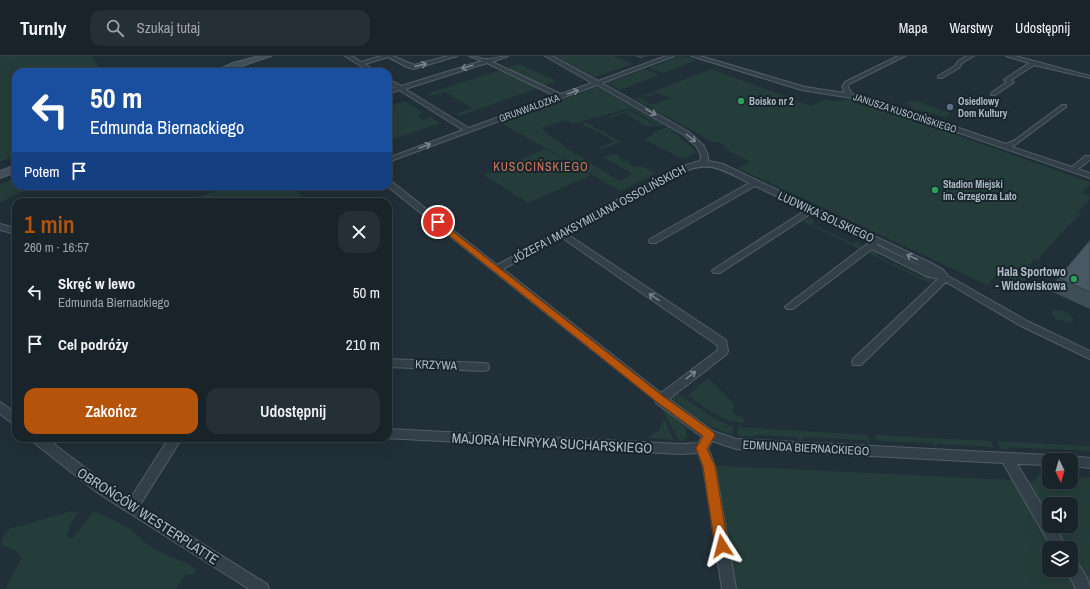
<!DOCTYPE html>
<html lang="pl">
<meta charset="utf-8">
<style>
:root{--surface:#18232a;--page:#252f36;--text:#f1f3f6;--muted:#9fa4a8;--line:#364047;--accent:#b45309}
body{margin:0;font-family:"Archivo Narrow",sans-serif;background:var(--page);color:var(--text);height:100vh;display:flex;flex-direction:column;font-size:15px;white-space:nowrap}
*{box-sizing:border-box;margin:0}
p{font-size:13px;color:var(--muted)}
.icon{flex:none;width:22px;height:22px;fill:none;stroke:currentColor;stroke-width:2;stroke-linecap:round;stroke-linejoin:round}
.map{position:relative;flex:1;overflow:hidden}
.panel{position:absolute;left:12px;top:142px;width:380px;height:244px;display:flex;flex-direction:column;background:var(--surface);border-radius:12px;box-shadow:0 4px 16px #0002,0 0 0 1px var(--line)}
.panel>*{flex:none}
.banner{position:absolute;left:12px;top:12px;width:380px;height:122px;border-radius:12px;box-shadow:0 4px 16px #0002,0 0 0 1px var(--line);background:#1a4fa0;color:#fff;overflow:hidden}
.needle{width:26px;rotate:175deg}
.controls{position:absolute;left:1042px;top:397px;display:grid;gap:8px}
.controls a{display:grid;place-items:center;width:36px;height:36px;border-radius:8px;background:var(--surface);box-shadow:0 4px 16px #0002,0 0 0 1px var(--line);font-size:20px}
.pin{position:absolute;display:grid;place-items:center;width:34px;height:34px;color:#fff;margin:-17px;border:2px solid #fff;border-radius:50%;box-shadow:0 1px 4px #0007}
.me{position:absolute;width:44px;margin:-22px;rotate:351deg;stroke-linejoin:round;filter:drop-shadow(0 0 3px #0008)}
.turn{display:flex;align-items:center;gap:14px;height:84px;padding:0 12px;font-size:18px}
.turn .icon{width:52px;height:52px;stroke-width:2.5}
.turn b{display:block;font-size:28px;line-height:34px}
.then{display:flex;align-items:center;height:38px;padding:0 12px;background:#0003;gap:8px;font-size:15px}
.round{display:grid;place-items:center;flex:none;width:42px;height:42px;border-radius:12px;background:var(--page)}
.headline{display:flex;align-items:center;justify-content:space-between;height:68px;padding:0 12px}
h1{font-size:24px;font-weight:600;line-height:30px;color:var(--accent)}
.button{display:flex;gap:8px;margin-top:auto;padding:8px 12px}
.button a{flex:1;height:46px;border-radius:12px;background:var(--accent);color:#fff;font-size:16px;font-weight:600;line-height:46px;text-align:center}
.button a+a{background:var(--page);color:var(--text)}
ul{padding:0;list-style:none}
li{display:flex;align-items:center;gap:12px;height:52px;padding:0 12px}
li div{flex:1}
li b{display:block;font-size:15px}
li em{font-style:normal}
header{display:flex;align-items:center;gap:24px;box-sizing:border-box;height:56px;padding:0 20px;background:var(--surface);border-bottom:1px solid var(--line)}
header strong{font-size:19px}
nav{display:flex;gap:22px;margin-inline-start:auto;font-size:14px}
.search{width:280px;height:36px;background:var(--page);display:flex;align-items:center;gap:10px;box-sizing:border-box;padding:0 14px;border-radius:12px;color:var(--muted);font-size:15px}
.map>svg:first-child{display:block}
.green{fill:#253d3a;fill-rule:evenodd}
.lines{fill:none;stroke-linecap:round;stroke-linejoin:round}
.street-casing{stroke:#515e66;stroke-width:2}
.secondary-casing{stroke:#515e66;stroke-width:2}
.street{fill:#344049;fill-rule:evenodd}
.secondary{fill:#42505c;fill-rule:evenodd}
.wall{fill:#3e4d56}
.shaded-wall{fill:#323e46}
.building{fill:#485964;stroke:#323e46}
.oneway{stroke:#77848d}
.route{fill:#b45309;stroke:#753606}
.leisure-dot{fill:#2e9e5b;stroke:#19252d;stroke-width:1.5}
.service-dot{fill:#5c6f8a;stroke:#19252d;stroke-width:1.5}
.labels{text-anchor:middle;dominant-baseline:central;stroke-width:4;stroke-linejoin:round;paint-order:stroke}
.far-poi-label{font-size:10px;font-weight:bold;fill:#aebbc5;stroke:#19252d;text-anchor:start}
.far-street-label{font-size:10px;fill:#aebbc5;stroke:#19252d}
.far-quarter-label{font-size:12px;letter-spacing:1px;fill:#d4795b;stroke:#19252d}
.street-label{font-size:12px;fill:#aebbc5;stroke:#19252d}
.poi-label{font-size:12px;font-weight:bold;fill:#aebbc5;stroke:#19252d;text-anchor:end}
.near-street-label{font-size:14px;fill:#aebbc5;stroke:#19252d}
</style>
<header>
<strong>Turnly</strong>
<div class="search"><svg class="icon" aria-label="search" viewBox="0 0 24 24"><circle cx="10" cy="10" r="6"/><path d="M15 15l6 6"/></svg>Szukaj tutaj</div>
<nav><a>Mapa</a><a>Warstwy</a><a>Udostępnij</a></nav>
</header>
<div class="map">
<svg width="1090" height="533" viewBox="0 0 1090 533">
<rect width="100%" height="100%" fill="#202f38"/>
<g class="green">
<path d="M0,0H92L102,16H16V99L0,106Z"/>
<path d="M555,0H613L633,8L595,21Z"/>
<path d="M680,0L697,4L663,17L649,12Z"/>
<path d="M519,8L557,25L460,60L456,58L472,52L445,36L430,40L426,38Z"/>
<path d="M159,11L164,16L180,12L182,14L194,11L205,12L195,16H136Z"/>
<path d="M645,13L659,19L620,34L607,27Z"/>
<path d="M711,13L811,50L824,43L832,45L854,43L1090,126V129L1082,137L1090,140V143L1078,156L1082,160L1076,162L1073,165L1040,200L1041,204L1035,203L1029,209L1033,214V217L1022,229L999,217L987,229L738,112L750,106L724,92L726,90L718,86L715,87L635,43ZM655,36L670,42L654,48H648L645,44L640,42C646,39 650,40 656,40L652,38Z"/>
<path d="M597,31L664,69L659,70L629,52C610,58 592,62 574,68L566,64L541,72L546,75L544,76L563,88L561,89L620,125L633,118L603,101L616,98L620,100L619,102L623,105H629L630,107L629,108L633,110L643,111L656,117L621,135L501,67Z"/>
<path d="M910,44C924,45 936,55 950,56V58L945,61L913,53L906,47Z"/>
<path d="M405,45L422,56L421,57L423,58L417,60L422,64L431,61L440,67L388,85V50Z"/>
<path d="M628,54L657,70H646L625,57L610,62L608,61Z"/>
<path d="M585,66L621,86L600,94L599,92L615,85L582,68Z"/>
<path d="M668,71L697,96L683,103L643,83L653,79L652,77Z"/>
<path d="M545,93L591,119L528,147L484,119Z"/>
<path d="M16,121V130H34L0,147V129Z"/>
<path d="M228,130H291L303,142L294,146H184Z"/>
<path d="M806,163H812L814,169L854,188L855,185H857L861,190L859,193L802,165Z"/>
<path d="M873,195L877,196L879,201L925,223V220H929L932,224L931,228L868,197Z"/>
<path d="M1053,254C1061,253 1071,256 1074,265L1070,267L1056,263L1051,257Z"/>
<path d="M708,322L731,345L735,351L731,353L736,360H741L745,364L743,367C722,366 704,351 688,339Z"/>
<path d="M677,337L710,360L733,371V379C709,373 691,357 672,343Z"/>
<path d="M661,351L686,372L687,381L680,387Z"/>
<path d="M664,363L674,384L647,382L659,374Z"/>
<path d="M738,371L868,379L870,384L869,388L865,384L803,381L801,385L797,381L754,379L752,381L738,380Z"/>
<path d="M875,379L990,385L994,391L937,388L936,392L932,387L877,385Z"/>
<path d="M997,385L1090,390V395L1008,391L1007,395L1000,391Z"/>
<path d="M703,409L1034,425L1039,418L1049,419V426H1071V420L1090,421V533H722ZM1049,448H1071V470H1049ZM1049,492H1071V514H1049Z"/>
<path d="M72,455L78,456L71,467L67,480L72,483L94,455C108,461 123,468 135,477C141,482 147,489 154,493C168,501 184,504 196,513L194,518L185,519L176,533H5L22,501L13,493L1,489L4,479L9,473Z"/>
</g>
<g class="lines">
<defs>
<g id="street">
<path d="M345,0H352L361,6L381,0H393L414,9L448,0H457L414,13L407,11L388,1L365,8L377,16H370Z"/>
<path d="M469,0C476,0 483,4 488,3C495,3 501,0 508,0L492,6L561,38L592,27L545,0H552L598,25L666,0H674L602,27L689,76L704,90L708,100V105L723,108L931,207L942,213L948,220L1029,266L1090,295V303L1021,270L946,226L861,309H853L852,306L853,303L938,223L926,220L872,193L793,253H787L785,251L787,249L871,185L812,157L720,217H714L712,215L714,213L806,154L755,130L656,187H650L649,185L650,183L749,127C722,114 712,104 682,116L567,178L726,284L728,295L727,298L669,343L713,375L736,383L1049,399L1053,400L1055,404H1049V409L1017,408L1049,461V470H1055L1067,492H1052L1003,407L736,393L712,385L708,392L715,410L736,533H722L703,410L698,397L681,398L385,382H388V373L681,388L698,387L702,381L656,347L655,344L387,130L388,125H391L497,209L676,112L700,105L701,100L697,91L684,79L597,29L388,106V102L463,74L399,34L388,38V34L395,32L388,28V23L401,30L482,5ZM487,7L555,40L469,72L405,33ZM561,181L717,289L718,294L661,337L503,213ZM878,188L935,217L877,189Z"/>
<path d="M691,0H700L805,31L845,37L842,31L845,26L898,0H905L849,28L848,31L852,38L867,41L1006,88L1015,84L1062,49H1066V51L1012,91L1072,111L1085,100H1090V104L1078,113L1090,117V122L864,44L802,34Z"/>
<path d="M967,0H974L962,7L959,12L942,22H938V20L955,10L958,5Z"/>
<path d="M1006,0H1015L1090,20V22L1034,9L1011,24L1014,26L1013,27L995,39H991V37L1007,26L1004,24L1005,23L1029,7Z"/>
<path d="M234,8H238L248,16H241L234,10Z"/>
<path d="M0,168L16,172V178L0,174Z"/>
<path d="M388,303L484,307L488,308L489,311L488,314L484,315L388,311Z"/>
<path d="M0,346L16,357V369L12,367L0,358Z"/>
<path d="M31,382H46L108,429L130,443L169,382H182L140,449L267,528L269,533H249L98,437L33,386Z"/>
<path d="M1071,400L1090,402V412L1071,410V404H1065L1067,401Z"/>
<path d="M1071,503C1079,506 1090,524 1090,533H1076L1066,514H1071Z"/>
</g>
<g id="secondary">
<path d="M259,0H271L224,16H213L233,7Z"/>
<path d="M16,109V116L0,122V115Z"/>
</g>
</defs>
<use href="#street" class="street-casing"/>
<use href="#secondary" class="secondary-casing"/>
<use href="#street" class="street"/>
<use href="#secondary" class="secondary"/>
</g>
<g class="wall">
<path d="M635,0H648L641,2Z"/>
<path d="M1090,184V253L1048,234L1058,222Z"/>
</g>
<path class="shaded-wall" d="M642,0H648L641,2Z"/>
<path class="building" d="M1090,184V236L1058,222Z"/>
<defs><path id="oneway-shaft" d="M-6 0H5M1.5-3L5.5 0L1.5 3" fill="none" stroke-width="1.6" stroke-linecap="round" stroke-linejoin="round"/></defs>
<g class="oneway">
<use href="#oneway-shaft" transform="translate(421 9) rotate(-13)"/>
<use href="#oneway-shaft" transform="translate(467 11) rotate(163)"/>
<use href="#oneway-shaft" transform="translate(573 36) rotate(-19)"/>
<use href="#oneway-shaft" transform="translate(651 56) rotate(30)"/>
<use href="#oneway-shaft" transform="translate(691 82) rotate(39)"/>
<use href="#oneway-shaft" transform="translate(425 90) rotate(-20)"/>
<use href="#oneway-shaft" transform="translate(912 201) rotate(-155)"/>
<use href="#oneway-shaft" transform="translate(654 241) rotate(-146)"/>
<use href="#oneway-shaft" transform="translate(691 319) rotate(-38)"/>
</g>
<path class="route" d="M438,164L664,341L713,376L715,379L707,393L715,410L728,490L726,494L722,496L717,494L715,490L703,410L696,392L703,380L657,346L435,168V165Z"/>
<g class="leisure-dot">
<circle cx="741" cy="45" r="4"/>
<circle cx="935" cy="134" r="4"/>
<circle cx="1074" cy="223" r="4"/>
</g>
<circle class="service-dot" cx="950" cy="51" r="4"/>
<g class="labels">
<g class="far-poi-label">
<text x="749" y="45">Boisko nr 2</text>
<text x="958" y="45">Osiedlowy<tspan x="958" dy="12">Dom Kultury</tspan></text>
<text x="943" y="128">Stadion Miejski<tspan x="943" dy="12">im. Grzegorza Lato</tspan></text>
</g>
<g class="far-street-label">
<text transform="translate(529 52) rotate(-20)">GRUNWALDZKA</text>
<text transform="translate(905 57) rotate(18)">JANUSZA KUSOCIŃSKIEGO</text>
</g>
<g class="far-quarter-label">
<text x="541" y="111">KUSOCIŃSKIEGO</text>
</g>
<g class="street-label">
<text transform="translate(599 158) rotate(-28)">JÓZEFA I MAKSYMILIANA OSSOLIŃSKICH</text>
<text transform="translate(826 161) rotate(25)">LUDWIKA SOLSKIEGO</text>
<text transform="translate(436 309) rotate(2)">KRZYWA</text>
<text transform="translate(806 392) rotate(3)">EDMUNDA BIERNACKIEGO</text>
</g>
<g class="poi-label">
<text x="1066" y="216">Hala Sportowo<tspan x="1066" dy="14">- Widowiskowa</tspan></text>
</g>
<g class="near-street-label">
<text transform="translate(552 387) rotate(3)">MAJORA HENRYKA SUCHARSKIEGO</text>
<text transform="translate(148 460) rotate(33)">OBROŃCÓW WESTERPLATTE</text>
</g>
</g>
</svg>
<div class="controls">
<a><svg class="needle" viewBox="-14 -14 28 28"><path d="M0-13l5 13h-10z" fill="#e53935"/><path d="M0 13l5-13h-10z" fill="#9fa4a8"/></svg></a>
<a><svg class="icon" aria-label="sound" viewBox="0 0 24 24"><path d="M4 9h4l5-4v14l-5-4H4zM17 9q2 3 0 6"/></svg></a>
<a><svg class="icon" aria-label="layers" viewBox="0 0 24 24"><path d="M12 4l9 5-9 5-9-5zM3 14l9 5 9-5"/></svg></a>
</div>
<div class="pin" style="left:438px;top:166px;background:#d93025"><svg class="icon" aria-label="arrive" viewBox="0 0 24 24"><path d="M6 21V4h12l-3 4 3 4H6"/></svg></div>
<svg class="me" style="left:722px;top:490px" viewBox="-20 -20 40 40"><path d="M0-17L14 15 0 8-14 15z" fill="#b45309" stroke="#fff" stroke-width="4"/></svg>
<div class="banner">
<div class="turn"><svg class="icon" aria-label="left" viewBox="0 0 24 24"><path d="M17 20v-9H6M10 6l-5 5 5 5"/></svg><div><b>50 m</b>Edmunda Biernackiego</div></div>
<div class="then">Potem<svg class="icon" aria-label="arrive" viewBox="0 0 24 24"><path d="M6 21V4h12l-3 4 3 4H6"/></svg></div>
</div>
<section class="panel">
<div class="headline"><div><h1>1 min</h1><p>260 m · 16:57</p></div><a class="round"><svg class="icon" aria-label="close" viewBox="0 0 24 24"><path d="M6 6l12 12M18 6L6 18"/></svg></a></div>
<ul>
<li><svg class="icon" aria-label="left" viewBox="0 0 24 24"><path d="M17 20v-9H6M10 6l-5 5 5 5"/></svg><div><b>Skręć w lewo</b><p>Edmunda Biernackiego</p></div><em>50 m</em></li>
<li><svg class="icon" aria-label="arrive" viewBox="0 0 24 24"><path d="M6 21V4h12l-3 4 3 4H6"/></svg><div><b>Cel podróży</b></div><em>210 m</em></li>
</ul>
<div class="button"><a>Zakończ</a><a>Udostępnij</a></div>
</section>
</div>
